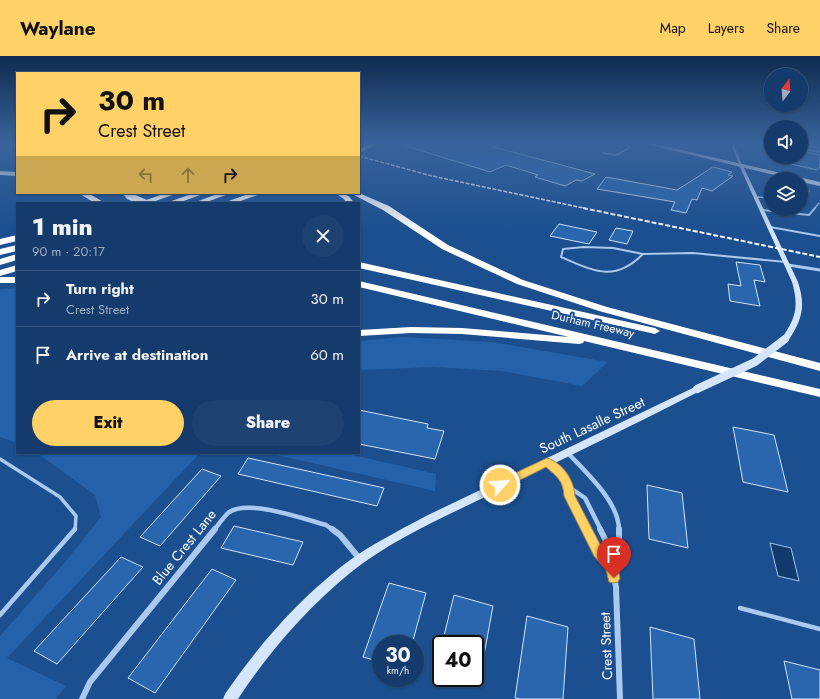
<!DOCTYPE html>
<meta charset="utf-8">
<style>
:root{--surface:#143b6b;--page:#1d4271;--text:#f1f3f6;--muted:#9dadc1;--line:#33557e;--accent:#ffd166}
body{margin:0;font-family:Jost,sans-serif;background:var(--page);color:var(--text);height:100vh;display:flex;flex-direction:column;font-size:15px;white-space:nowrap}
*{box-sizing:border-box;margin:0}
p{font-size:13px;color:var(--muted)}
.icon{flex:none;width:22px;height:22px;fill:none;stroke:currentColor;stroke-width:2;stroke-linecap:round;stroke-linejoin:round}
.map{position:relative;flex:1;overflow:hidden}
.sheet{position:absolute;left:16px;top:146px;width:344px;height:252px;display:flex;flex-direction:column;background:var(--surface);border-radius:0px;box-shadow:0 1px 3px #0004,0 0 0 1px var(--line)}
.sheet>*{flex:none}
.guide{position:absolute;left:16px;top:16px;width:344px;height:122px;border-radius:0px;box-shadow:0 1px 3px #0004,0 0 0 1px var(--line);background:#ffd166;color:#111;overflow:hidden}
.needle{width:26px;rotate:16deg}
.tools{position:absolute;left:764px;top:12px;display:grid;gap:8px}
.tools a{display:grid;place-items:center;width:44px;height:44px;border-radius:50%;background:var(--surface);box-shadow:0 1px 3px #0004,0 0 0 1px var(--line);font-size:20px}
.speed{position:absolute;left:372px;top:579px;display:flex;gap:8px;font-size:20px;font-weight:700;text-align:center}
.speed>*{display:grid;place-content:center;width:52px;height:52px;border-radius:50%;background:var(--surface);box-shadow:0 1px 3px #0004,0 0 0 1px var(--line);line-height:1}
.speed small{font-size:10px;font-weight:400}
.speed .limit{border:2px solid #111;border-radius:6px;background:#fff;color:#111}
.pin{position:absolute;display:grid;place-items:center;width:34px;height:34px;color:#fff;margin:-41px -17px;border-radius:50% 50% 50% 0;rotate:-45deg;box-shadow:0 0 4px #0007}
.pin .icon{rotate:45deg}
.me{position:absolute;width:44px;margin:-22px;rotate:64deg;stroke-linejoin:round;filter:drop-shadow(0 0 3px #0008)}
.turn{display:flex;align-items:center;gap:14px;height:84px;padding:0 16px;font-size:18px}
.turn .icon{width:52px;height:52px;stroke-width:2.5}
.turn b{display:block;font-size:28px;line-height:34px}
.lanes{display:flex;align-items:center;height:38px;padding:0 16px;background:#0003;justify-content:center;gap:20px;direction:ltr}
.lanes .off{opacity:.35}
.round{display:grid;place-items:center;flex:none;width:42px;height:42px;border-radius:21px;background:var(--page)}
.headline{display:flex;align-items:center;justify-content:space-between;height:68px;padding:0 16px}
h1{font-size:24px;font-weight:800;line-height:30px}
.primary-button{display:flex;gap:8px;margin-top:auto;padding:8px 16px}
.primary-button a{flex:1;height:46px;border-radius:24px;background:var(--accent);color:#111;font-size:16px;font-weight:800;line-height:46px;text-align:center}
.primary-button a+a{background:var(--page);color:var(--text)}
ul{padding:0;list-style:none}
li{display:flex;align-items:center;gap:12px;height:56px;padding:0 16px;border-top:1px solid var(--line)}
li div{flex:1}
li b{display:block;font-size:15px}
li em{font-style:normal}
header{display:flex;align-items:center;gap:24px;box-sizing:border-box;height:56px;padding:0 20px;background:var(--accent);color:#111}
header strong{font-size:19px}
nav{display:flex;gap:22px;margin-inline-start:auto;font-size:14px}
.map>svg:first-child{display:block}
.green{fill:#2461a8}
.water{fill:#123a6d;stroke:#9cc4f0}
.building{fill:#2a66ad;stroke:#cfe3fa}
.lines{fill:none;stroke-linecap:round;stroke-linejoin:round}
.lane-far3{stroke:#a9c9ee;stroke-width:1.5}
.lane-far2{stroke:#a9c9ee;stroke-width:2}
.lane-far1{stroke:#a9c9ee;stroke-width:3.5}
.lane{stroke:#a9c9ee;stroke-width:4.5}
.street-far3{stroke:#a9c9ee;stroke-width:2.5}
.street-far2{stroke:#a9c9ee;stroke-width:3}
.street-far1{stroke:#a9c9ee;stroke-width:4.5}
.street{stroke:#a9c9ee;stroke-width:6}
.secondary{fill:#d6e6fa;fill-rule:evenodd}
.primary{fill:#f0f6ff;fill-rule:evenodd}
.highway{fill:#fff;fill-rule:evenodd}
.rail-far1{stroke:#fff;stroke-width:1.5;stroke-dasharray:4 1.5;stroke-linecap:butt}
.rail{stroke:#fff;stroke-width:2;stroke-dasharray:5 2;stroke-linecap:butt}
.secondary-bridge{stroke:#d6e6fa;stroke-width:8}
.highway-bridge{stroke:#fff;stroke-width:7}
.route{fill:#ffd166;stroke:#a68842}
.labels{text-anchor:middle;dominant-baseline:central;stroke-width:4;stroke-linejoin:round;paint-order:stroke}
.street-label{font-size:12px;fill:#fff;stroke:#1b4f8f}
.near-street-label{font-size:14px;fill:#fff;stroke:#1b4f8f}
</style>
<header>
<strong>Waylane</strong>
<nav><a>Map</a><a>Layers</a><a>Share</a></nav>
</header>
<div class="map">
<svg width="820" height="643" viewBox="0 0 820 643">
<rect width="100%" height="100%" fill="#1b4f8f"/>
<g class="green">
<path d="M17,232V387L0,381V233Z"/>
<path d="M403,281L492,286L608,306L582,330L502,315L434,311L359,314V285Z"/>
<path d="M37,397H200L7,602L66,630L56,643H0V580L66,505L101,461L95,439Z"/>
<path d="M268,397H344L436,418L435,435Z"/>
</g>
<path class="water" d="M770,487L791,492L799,525L778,520Z"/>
<g class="building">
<path d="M404,87H503L494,91L595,118L582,125L576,124L565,130L535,121L538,119L506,109L490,116L403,89Z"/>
<path d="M801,95L820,99V111L817,114L778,105L779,101H801Z"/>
<path d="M713,111L732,116L728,119L733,120L712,135L702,132L697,144L692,143L686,157L671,154L675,146L597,133L606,121L677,134Z"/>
<path d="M559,168L597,176L589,188L550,180Z"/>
<path d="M616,172L633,175L627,188L609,184Z"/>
<path d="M736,206L760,209L765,226L754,224L760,250L730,245L728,228L741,230Z"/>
<path d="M359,354L428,368L427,372L444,375L435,403L359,388Z"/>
<path d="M733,371L774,379L788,436L743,426Z"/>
<path d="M248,402L321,418L384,432L377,450L238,418Z"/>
<path d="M202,413L221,420L160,490L140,481Z"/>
<path d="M647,429L682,437L688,492L649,483Z"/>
<path d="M234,470L303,486L293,509L221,492Z"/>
<path d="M121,501L143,511L57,608L34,595Z"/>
<path d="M212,513L236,524L155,637L128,622Z"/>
<path d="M389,527L426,537L412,588H381V606L363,601Z"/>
<path d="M454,539L493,550L480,621L475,620V588H442Z"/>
<path d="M527,560L568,571L563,643H520L515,642Z"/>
<path d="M650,571L694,583L700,643H653Z"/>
<path d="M784,605L820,614V643H792Z"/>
</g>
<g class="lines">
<g class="lane-far3">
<path d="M801,89L820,92"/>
<path d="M603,97L617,99L629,92L627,89L620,87"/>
<path d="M756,141L771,142"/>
<path d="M801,147L809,135L801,133L807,125"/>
<path d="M814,153L819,147"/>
</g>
<g class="lane-far2">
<path d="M762,154L809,159L815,152"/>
<path d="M770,171L820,180"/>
<path d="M584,191L613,192L643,198C614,227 594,215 561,201L563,193Z"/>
<path d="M643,198L693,197L786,206"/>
</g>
<path class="lane-far1" d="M0,403L60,441L76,460L75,474"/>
<g class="lane">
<path d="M740,552L820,573"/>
<path d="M0,559L75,473"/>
</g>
<g class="street-far3">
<path d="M732,87L741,110"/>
<path d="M801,92L820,96"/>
</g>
<path class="street-far2" d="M788,209L820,214"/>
<g class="street-far1">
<path d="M567,396C585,416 619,445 619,474"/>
<path d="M547,406L565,424L570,440L587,474"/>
<path d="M569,431L585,442L601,474"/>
<path d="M214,474C218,469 223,462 228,457C246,442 304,463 326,469L333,474"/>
</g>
<g class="street">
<path d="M332,473L340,479L359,502"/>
<path d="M587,473L598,496L612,512"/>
<path d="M600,473L614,501"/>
<path d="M619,473V485L612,512L616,531L620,643"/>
<path d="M82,643L90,626L215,473"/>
</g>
<g class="secondary">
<path d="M739,109L743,110L798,226C806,251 802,264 788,285H782L781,283C796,263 799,250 792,226Z"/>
<path d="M697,330L700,331L701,333L700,335C630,371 559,405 489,439C442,462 391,484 350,517C306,553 269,596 238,643H223L225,638C258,590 296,546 342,510C368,490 398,475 426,460Z"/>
</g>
<path class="primary" d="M642,87H651L820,126V130L801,126V123H791Z"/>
<g class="highway">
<path d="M12,87H17V92L15,91Z"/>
<path d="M372,87H380L359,97V93Z"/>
<path d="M0,115L17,116V120L0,119Z"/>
<path d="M78,137H88L105,147H95Z"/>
<path d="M119,137H129L133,140L129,142Z"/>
<path d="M166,137H178L150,147H138Z"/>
<path d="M194,137H206L178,147H166Z"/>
<path d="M220,137H231L204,147H193Z"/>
<path d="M251,137H263L235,147H223Z"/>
<path d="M335,137C345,137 349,139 354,147H346L344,143Z"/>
<path d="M350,137H359L389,150L448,189L523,224L607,251L820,307V315L599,255L517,228L442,193L383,154Z"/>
<path d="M17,179V185L0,189V183Z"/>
<path d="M17,189V195L0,199V193Z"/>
<path d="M17,198V204L0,209V203Z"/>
<path d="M359,206L655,272L660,275L655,278L359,212Z"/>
<path d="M17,209V215L0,220V214Z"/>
<rect x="0" y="221" width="17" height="6"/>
<path d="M359,225L820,333V341L584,285L583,287L579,288L462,278L411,277L359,280V274L411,271L462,272L569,281L359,231Z"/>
</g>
<path class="rail-far1" d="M359,100L432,120L588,153"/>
<path class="rail" d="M583,152L820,201"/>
<path class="secondary-bridge" d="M697,333L755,306L785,283"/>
<path class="highway-bridge" d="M129,140L145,147"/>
</g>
<linearGradient id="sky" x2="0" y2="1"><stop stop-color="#0f2b4f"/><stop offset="0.49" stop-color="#39639b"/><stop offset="1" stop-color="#39639b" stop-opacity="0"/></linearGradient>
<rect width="820" height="177" fill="url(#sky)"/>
<path class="route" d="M547,402C563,407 574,424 575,440L602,492L617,508L620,522L618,526L614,527L609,526L606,514L594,500L564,440C563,424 557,421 546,411L500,434L496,432L494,429L496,426Z"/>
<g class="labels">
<g class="street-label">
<text transform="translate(593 268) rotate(13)">Durham Freeway</text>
</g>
<g class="near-street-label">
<text transform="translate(592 369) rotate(-25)">South Lasalle Street</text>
<text transform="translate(184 491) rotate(-51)">Blue Crest Lane</text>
<text transform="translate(606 590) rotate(-92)">Crest Street</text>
</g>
</g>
</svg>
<div class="tools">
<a><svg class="needle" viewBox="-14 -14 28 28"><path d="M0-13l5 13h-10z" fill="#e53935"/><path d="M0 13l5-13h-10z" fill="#9dadc1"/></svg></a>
<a><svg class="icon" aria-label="sound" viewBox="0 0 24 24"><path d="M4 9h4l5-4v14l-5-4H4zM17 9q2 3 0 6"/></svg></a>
<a><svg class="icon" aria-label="layers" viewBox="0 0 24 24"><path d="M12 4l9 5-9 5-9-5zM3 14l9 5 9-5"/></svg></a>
</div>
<div class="speed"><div>30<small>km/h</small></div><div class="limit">40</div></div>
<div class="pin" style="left:614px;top:522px;background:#d93025"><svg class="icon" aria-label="arrive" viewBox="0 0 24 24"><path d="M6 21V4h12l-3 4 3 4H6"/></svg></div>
<svg class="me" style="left:500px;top:429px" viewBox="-20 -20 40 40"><circle r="17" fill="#ffd166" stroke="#fff" stroke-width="3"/><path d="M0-11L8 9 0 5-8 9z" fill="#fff"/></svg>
<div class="guide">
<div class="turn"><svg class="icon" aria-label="right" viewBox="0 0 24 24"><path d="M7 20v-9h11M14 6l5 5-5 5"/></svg><div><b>30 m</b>Crest Street</div></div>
<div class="lanes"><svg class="icon off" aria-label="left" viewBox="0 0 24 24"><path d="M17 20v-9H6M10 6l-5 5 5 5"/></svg><svg class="icon off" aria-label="ahead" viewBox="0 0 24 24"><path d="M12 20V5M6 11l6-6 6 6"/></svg><svg class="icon" aria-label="right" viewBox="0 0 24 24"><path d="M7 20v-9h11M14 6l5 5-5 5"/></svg></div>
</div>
<section class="sheet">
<div class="headline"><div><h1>1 min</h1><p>90 m · 20:17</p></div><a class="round"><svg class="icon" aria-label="close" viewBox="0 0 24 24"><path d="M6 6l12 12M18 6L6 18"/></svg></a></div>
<ul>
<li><svg class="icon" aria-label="right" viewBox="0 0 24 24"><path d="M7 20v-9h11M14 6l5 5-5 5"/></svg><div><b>Turn right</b><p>Crest Street</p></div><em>30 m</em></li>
<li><svg class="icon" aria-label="arrive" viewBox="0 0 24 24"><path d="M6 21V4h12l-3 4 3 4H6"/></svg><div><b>Arrive at destination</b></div><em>60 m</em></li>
</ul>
<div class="primary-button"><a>Exit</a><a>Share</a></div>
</section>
</div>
